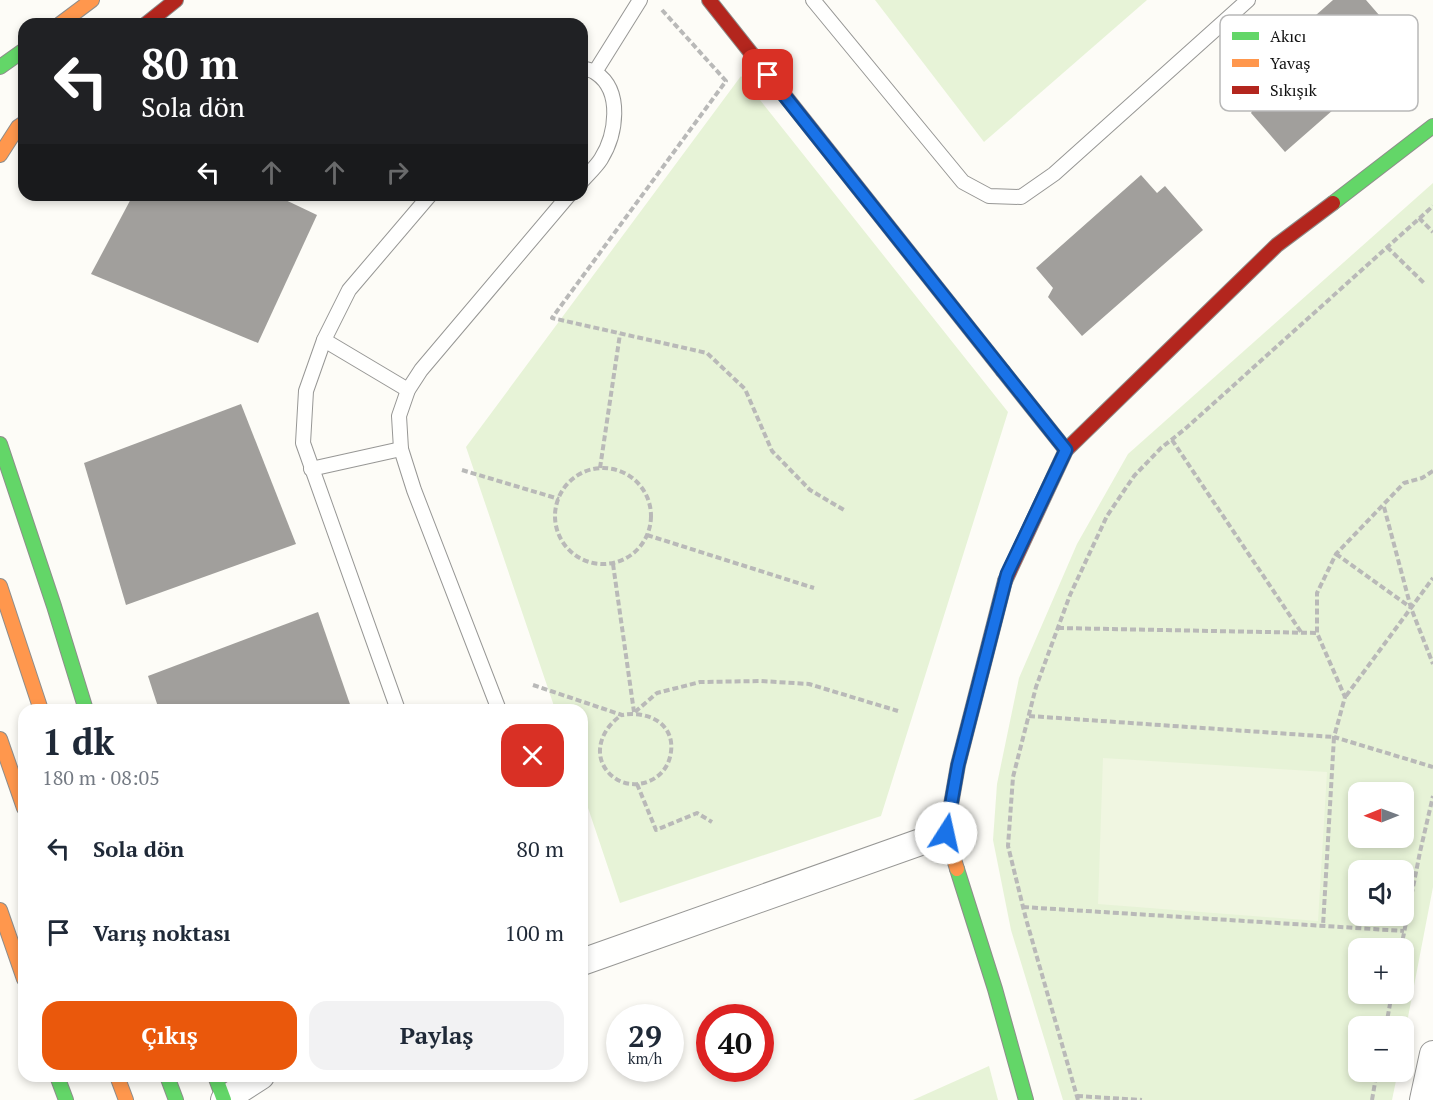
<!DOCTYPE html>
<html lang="tr">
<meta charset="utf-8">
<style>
:root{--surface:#fff;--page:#f2f2f3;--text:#1f2937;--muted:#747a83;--accent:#ea580c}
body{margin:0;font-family:"PT Serif",serif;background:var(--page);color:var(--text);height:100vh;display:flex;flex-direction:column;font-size:22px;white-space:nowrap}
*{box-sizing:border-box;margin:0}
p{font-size:20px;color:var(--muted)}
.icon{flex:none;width:33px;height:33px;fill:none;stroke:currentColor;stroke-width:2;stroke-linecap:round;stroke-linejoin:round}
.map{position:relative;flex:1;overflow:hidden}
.side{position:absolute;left:18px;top:704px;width:570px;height:378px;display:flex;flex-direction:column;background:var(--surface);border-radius:18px;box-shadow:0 3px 9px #0003}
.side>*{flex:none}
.hud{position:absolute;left:18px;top:18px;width:570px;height:183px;border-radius:18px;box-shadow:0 3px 9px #0003;background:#202124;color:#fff;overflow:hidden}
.needle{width:39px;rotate:269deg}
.buttons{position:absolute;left:1348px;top:782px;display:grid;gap:12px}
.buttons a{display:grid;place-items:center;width:66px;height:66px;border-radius:12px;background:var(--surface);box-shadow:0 3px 9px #0003;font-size:30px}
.speed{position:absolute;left:606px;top:1004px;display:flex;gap:12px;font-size:30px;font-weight:700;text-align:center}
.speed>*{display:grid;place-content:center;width:78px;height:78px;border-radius:50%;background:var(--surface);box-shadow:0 3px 9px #0003;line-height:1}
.speed small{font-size:15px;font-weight:400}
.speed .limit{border:9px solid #d22;background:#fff;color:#111}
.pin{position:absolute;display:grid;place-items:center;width:51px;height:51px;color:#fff;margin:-26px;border-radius:12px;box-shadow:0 3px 9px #0006}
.me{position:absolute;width:66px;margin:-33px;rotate:10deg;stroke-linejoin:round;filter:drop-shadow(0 0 4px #0008)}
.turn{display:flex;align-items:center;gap:21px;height:126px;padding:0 24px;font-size:27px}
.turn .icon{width:78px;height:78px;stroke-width:2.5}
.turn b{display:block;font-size:42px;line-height:51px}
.lanes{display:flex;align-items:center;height:57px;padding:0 24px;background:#0003;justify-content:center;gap:30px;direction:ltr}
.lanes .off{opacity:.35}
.round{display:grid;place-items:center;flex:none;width:63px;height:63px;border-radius:18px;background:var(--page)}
.summary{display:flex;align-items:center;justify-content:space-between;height:102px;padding:0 24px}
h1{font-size:36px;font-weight:700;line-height:45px}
.button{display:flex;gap:12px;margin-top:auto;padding:12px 24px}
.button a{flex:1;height:69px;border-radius:18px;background:var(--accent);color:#fff;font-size:24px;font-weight:700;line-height:69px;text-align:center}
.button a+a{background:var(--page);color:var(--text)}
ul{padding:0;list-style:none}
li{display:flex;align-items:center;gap:18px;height:84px;padding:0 24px}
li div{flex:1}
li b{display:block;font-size:22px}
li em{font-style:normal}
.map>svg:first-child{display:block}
.green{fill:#e7f3d7;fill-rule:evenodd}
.pitch{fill:#f0f6e1}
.building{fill:#a19f9c}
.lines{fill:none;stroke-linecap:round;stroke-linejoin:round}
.lane-casing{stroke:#979795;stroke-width:16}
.street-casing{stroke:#979795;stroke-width:28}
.fast-casing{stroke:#8e8d8b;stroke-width:16}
.slow-casing{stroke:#8e8d8b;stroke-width:16}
.jam-casing{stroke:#8e8d8b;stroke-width:16}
.path{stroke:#b9b9b8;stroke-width:4;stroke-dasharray:6 3;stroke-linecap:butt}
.lane{stroke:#fffffe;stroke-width:14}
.street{stroke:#fffffe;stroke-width:26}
.fast{stroke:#63d668;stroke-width:14}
.slow{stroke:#ff974d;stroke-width:14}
.jam{stroke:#b3261e;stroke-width:14}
.route-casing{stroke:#114b97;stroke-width:15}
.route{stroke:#1a73e8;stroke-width:10}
.key{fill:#fff;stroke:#b8b8b8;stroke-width:1.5}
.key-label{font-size:16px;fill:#111}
</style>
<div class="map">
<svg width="1433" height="1100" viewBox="0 0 1433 1100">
<rect width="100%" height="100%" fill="#fdfcf7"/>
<g class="green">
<path d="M875,0H1147L984,142Z"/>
<path d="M741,76L1008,412L881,816L620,903L582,790V710L555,709L466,447Z"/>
<path d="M1433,183V887L1404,1038V1026H1359V1071H1398L1392,1100H1063L1011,930L993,840L997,784L1019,678L1077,544L1128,454ZM1359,792H1404V837H1359ZM1359,870H1404V915H1359ZM1359,948H1404V993H1359Z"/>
<path d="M989,1066L998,1100H913Z"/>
</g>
<path class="pitch" d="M1103,758L1327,772L1318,921L1098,904Z"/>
<g class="building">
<path d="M1333,0H1366L1406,46L1285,152L1251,113L1256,104L1238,84Z"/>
<path d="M1141,175L1157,193L1165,186L1203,230L1082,336L1048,297L1053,288L1036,268Z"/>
<path d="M133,195H275L317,215L258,343L91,274Z"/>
<path d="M241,404L296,544L126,605L84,463Z"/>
<path d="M318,612L352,710H159L148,676Z"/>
</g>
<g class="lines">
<defs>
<g id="lane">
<path d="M813,0L963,182L989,196L1021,197L1054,174L1248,0"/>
<path d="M582,68C586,69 592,70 596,73C623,91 616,135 601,159C596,167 588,174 582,181"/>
<path d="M595,72L640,0"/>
<path d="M324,340L408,390"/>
<path d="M311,469L401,449"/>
<path d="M398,710L303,443L306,391L324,340L349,290L430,195"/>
<path d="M499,710L414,490L401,449L399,416L408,390L421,370L569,195"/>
</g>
<g id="street">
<path d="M582,962L946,833"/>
<path d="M224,1100L261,1076"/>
<path d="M1423,1100L1433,1054"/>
</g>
<g id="fast">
<path d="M0,67L24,50"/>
<path d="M1333,203L1433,126"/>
<path d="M0,444L54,606L86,710"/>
<path d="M957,869L995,989L1026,1100"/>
<path d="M57,1076L66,1100"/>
<path d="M167,1076L176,1100"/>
<path d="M215,1076L224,1100"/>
</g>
<g id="slow">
<path d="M60,24L92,0"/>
<path d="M0,155L18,127L24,123"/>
<path d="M1003,371L1066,450"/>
<path d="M0,586L41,710"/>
<path d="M0,739L24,808"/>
<path d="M957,869L946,833L958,765L1005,581"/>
<path d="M0,910L24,979"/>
<path d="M117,1076L126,1100"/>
</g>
<g id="jam">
<path d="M709,0L1003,371"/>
<path d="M146,24L176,0"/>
<path d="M1005,581L1066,450L1277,245L1333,203"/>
</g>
</defs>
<use href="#lane" class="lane-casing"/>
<use href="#street" class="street-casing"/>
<use href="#fast" class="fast-casing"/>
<use href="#slow" class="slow-casing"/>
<use href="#jam" class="jam-casing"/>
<g class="path">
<path d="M662,10L726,81L552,318L707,353L745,389L772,451L810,490L844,510"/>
<path d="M1419,218L1433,232"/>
<path d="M1387,247L1425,284"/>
<path d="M1172,440L1301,632"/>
<path d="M600,468L620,334"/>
<circle cx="603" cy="516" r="48"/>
<path d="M462,470L559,499"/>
<path d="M1433,471L1422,478L1404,483L1336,554L1317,593V633L1345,697L1334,737L1433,767"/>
<path d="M1384,507L1411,608L1433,664"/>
<path d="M647,535L814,588"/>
<path d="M1336,554L1410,607"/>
<path d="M613,564L634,712"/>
<path d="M1058,628L1317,633"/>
<path d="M533,685L622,715C649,710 678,725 670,757C664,782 632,793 612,776C590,757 601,728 622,715"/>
<path d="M1346,696L1433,578"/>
<path d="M635,712L657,693L700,682L761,681L809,684L898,711"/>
<path d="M1029,716L1334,737L1323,926"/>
<path d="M637,784L656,830L697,813L712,822"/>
<path d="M1023,907L1404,931"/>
<path d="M1401,948L1420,852L1433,796"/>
<path d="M1386,1026L1392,993"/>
<path d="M1077,1096L1142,1100"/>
<path d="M1078,1100L1026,919L1008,846L1013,777L1036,687L1070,595L1107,516L1134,476L1161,448L1185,429L1433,206"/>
<path d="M1372,1100L1377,1071"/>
</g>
<use href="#lane" class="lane"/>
<use href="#street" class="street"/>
<use href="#fast" class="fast"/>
<use href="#slow" class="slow"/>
<use href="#jam" class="jam"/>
</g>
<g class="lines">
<defs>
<path id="route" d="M768,75L1066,450L1007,574L958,765L946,833"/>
</defs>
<use href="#route" class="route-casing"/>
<use href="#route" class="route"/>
</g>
<rect x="1220" y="15" width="198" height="96" rx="9" class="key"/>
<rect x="1232" y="32" width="27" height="8" fill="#63d668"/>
<rect x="1232" y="59" width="27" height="8" fill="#ff974d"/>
<rect x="1232" y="86" width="27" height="8" fill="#b3261e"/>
<g class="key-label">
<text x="1270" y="42">Akıcı</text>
<text x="1270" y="69">Yavaş</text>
<text x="1270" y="96">Sıkışık</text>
</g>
</svg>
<div class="buttons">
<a><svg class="needle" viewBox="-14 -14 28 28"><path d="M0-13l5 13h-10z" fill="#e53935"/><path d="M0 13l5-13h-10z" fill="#747a83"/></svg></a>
<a><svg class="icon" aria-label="sound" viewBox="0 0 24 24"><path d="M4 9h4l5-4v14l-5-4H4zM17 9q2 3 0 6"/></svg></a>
<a>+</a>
<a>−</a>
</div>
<div class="speed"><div>29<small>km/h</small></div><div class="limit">40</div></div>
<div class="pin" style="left:768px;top:75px;background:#d93025"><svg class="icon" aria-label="arrive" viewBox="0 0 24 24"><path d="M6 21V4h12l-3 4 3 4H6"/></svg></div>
<svg class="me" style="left:946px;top:833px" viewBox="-20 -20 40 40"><circle r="19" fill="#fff"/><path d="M0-13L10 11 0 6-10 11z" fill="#1a73e8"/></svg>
<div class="hud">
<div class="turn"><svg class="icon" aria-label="left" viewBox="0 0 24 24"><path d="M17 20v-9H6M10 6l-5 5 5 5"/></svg><div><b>80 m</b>Sola dön</div></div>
<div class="lanes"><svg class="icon" aria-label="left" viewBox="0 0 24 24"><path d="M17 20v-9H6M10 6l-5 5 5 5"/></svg><svg class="icon off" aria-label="ahead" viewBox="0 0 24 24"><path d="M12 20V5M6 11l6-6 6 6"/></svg><svg class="icon off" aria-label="ahead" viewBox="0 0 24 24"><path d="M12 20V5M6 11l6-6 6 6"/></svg><svg class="icon off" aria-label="right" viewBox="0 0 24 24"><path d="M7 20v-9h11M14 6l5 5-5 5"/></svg></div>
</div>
<section class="side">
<div class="summary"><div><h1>1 dk</h1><p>180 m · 08:05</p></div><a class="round" style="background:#d93025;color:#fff"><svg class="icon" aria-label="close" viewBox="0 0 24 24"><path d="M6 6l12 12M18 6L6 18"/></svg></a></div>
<ul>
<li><svg class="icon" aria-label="left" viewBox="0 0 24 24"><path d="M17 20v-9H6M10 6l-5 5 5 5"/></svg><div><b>Sola dön</b></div><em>80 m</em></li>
<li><svg class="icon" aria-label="arrive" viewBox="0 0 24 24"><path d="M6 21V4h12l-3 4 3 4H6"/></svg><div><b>Varış noktası</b></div><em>100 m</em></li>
</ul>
<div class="button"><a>Çıkış</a><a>Paylaş</a></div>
</section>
</div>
